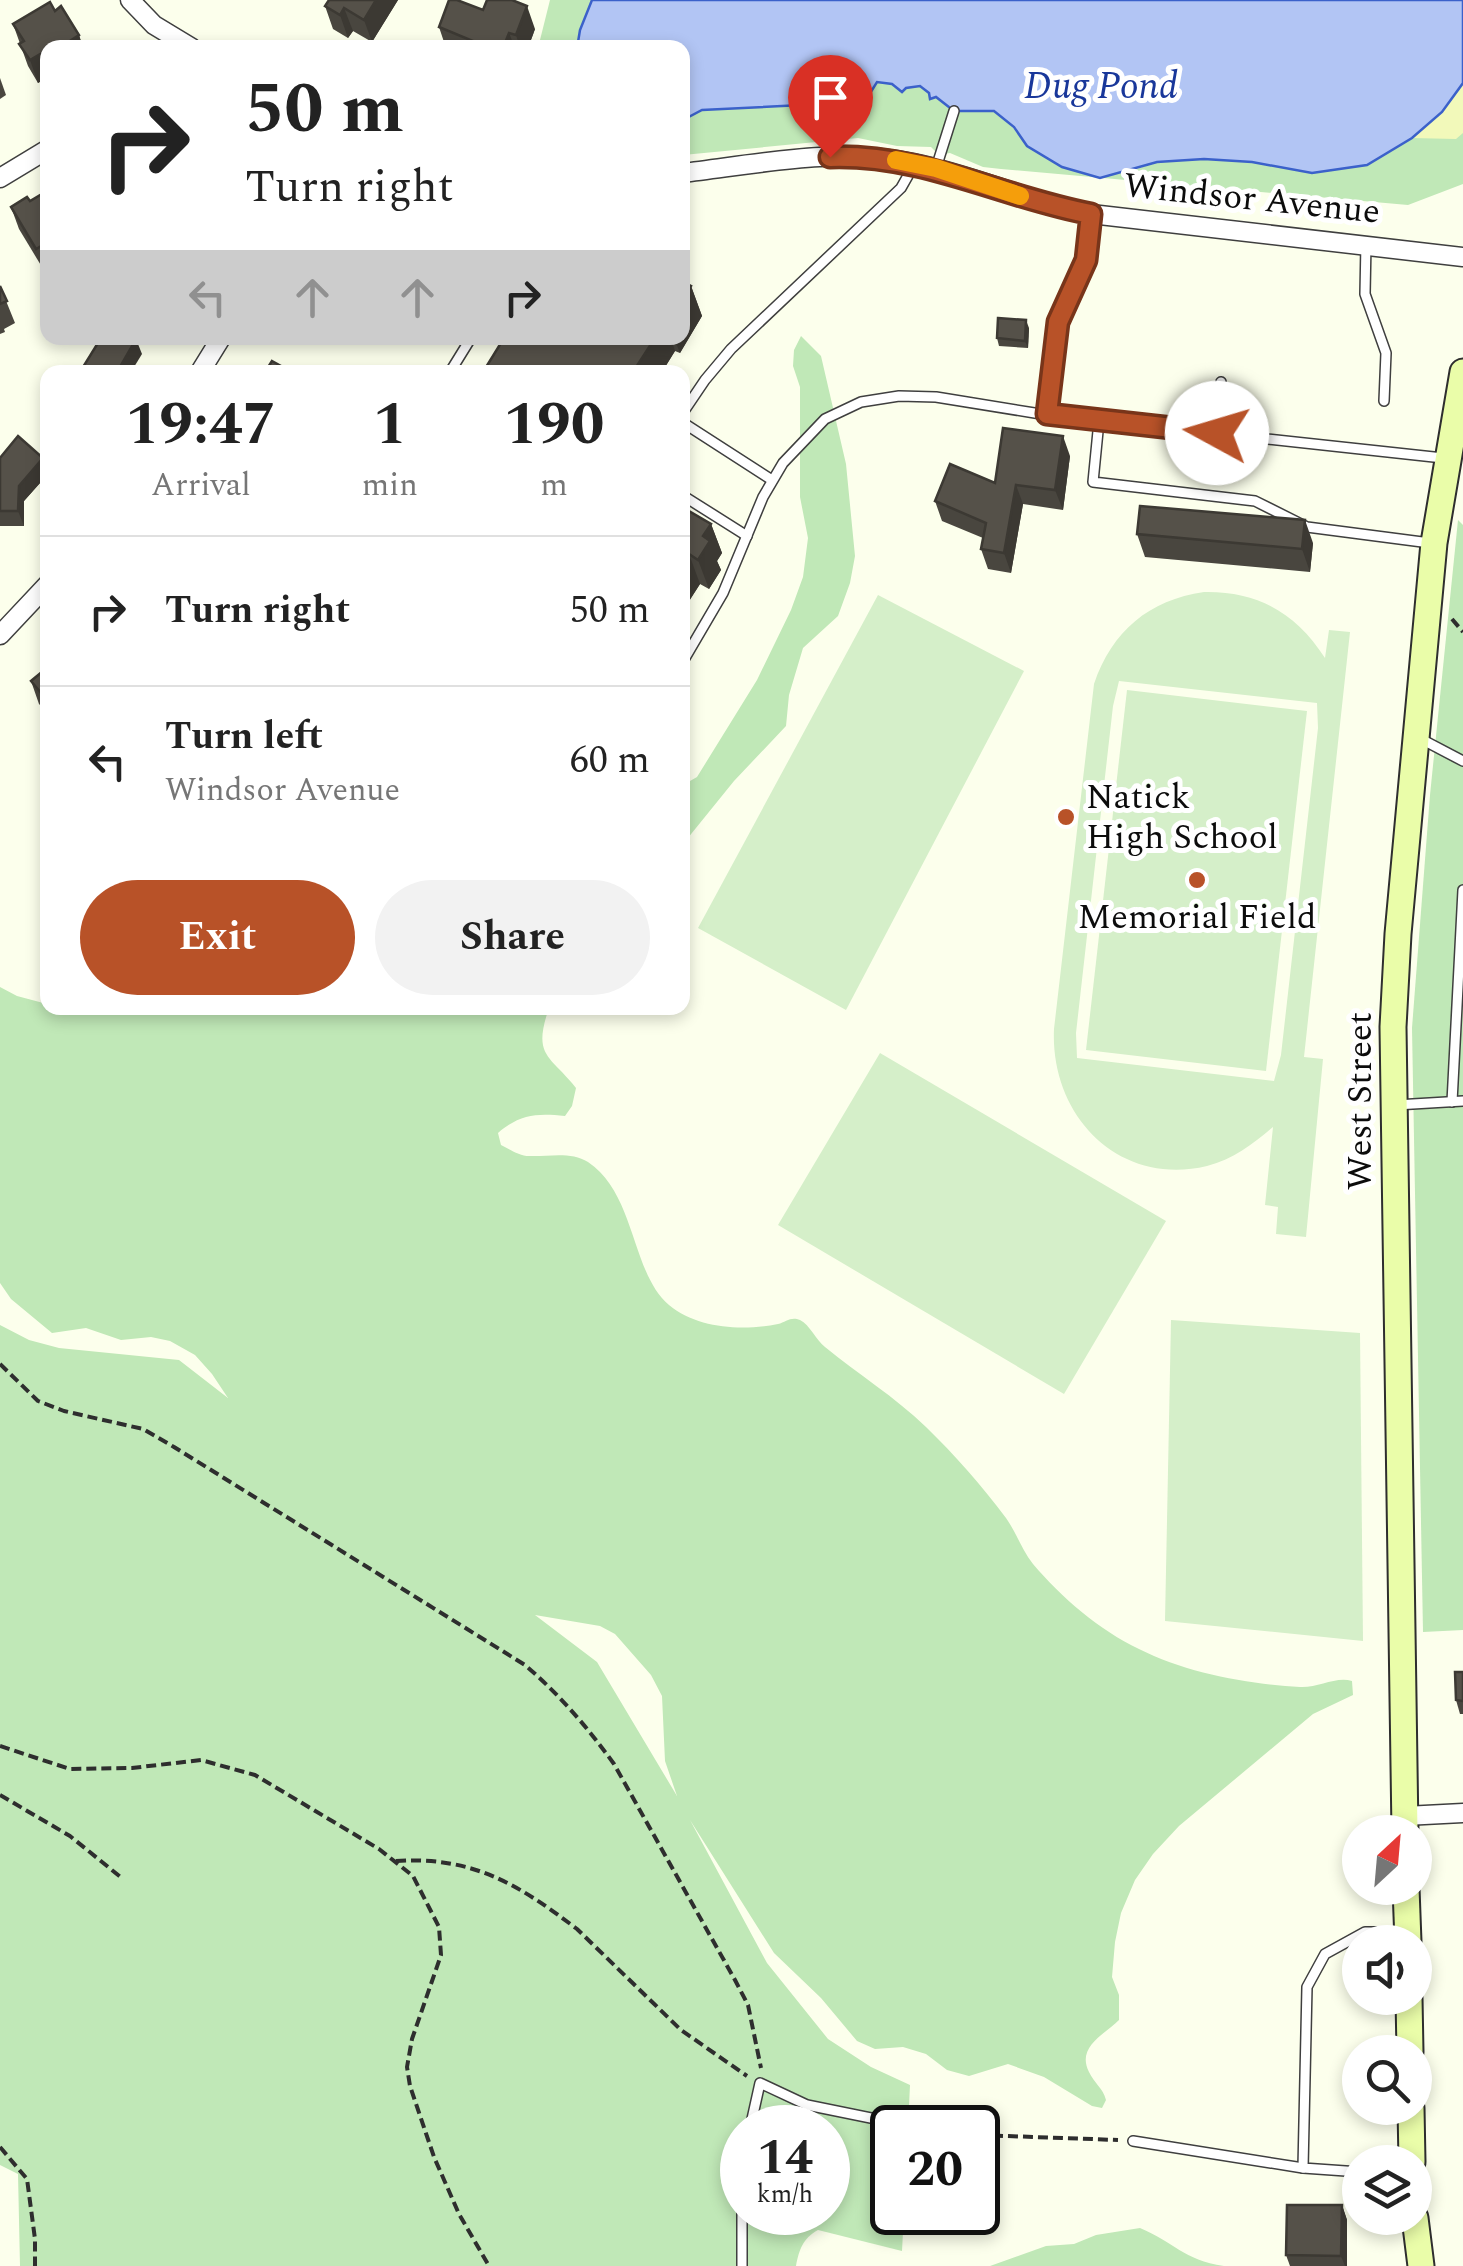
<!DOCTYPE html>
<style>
:root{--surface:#fff;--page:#f2f2f2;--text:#222;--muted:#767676;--line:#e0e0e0;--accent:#b85228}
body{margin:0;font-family:Spectral,serif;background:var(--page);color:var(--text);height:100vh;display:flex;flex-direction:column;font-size:38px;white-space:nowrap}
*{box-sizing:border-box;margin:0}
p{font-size:32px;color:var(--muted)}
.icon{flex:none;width:55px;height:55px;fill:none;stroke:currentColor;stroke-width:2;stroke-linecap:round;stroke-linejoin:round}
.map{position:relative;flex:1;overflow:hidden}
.side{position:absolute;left:40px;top:365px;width:650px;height:650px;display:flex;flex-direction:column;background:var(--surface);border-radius:20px;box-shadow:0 5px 15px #0003}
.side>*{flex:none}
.guide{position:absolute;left:40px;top:40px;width:650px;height:305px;border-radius:20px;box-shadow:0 5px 15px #0003;background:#fff;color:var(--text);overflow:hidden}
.needle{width:65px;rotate:26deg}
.tools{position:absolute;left:1342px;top:1815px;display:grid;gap:20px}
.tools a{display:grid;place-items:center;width:90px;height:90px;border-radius:50%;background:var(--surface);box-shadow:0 5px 15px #0003;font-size:50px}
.speed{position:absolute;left:720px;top:2105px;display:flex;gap:20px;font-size:50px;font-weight:700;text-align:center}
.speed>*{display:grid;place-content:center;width:130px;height:130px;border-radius:50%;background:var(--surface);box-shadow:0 5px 15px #0003;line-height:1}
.speed small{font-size:25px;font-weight:400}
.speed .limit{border:5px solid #111;border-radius:15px;background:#fff;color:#111}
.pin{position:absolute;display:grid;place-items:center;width:85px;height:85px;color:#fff;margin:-102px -42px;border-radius:50% 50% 50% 0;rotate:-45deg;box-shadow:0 0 10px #0007}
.pin .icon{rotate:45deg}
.me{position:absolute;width:110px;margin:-55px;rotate:276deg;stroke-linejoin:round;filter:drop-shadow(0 0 8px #0008)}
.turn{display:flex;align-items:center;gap:35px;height:210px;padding:0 40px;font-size:45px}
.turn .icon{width:130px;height:130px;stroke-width:2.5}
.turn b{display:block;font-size:70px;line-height:85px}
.lanes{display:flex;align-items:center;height:95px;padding:0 40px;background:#0003;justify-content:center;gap:50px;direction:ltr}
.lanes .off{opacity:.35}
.eta{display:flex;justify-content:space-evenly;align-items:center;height:170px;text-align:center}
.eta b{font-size:60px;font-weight:700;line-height:70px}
.button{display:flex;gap:20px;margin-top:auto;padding:20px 40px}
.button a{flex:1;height:115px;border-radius:60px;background:var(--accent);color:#fff;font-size:40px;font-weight:700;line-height:115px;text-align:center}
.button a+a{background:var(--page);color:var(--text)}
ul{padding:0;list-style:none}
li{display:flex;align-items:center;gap:30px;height:150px;padding:0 40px;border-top:2px solid var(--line)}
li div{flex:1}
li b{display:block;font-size:38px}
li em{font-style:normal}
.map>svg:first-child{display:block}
.green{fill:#c0e8b7;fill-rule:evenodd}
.sand{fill:#f2f9ba}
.pitch{fill:#d5efc9;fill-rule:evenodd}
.water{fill:#b2c5f4;stroke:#3b61ca;stroke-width:2.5}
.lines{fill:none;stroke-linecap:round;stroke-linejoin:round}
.lane-casing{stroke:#3f3f3f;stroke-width:12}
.street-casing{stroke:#3f3f3f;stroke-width:21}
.secondary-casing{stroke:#2e2e2e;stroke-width:29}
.path{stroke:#2e2e2e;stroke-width:4;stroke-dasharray:10 5;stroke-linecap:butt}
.lane{stroke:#fff;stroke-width:9}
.street{stroke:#fff;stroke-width:18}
.secondary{stroke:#eafda9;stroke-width:25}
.wall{fill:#49463f}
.shaded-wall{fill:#3c3933}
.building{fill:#555149;stroke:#3c3933;stroke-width:2.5}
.route-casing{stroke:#78351a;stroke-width:25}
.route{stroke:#b85228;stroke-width:18}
.slow{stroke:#f59e0b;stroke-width:18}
.poi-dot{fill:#b85228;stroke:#fff;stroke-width:4}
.labels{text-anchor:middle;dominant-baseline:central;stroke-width:10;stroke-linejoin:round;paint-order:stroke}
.street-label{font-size:35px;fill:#0c0c0c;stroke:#fff}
.poi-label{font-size:35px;fill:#0c0c0c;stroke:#fff;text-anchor:start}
.water-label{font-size:38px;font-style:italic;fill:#19379a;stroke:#fff}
</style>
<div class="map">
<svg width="1463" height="2266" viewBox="0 0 1463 2266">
<rect width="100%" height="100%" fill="#fcffec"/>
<g class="green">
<path d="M550,0H592L580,30L577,47L538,48Z"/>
<path d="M877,81H885L897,87L920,86L954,111H994L1004,117L1028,146L1134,170L1157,162L1204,159L1252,162L1312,173L1368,165L1412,138L1442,112L1463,83V184L1408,205L1001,169L983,167L950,153L939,155L931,147L897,146L858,138L683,155V120L702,110L842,103Z"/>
<path d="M801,336L821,356L846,464L855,556L850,583L838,616L803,648L789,695L786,726L734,781L683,844V785L697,777L757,680L791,610L803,577L808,538L800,497V387L793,366L794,350Z"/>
<path d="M1458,520L1463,525V1630L1423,1632L1412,1028L1430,795Z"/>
<path d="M0,987L17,996L47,1004L48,1008H549C532,1057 550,1055 576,1088L572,1106L565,1116C537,1113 520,1114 498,1133L501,1145C509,1149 520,1156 529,1156C547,1157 571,1151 588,1162C636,1194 631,1273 669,1305C698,1329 743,1331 778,1324C786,1322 791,1316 800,1320C810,1325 816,1340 825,1347C858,1374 895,1397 926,1427C955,1455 982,1486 1006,1518C1016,1532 1022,1550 1033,1564C1061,1597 1099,1630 1139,1649C1186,1673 1248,1684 1300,1687C1318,1688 1336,1676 1352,1681L1353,1695L1313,1714L1179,1826L1153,1854L1135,1880L1121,1913L1115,1942L1112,1977L1119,1995V2020C1105,2034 1076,2047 1089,2072C1094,2083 1103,2088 1106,2100L1102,2108L1092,2106L1044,2077L1008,2064L969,2076L947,2070L926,2054L903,2047L875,2049L857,2041L821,1998L774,1953L690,1820L767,1963L828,2039L871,2067L910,2085L908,2127L892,2128V2212L904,2213L902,2251L818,2230C803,2238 799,2250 796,2266H20L18,2174L0,2165V1325L29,1340L59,1348L179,1360L228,1398L212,1374L195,1355L170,1341L151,1337L121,1340L86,1328L52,1333L11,1299L0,1283ZM535,1615L600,1626L615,1634L651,1675L662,1696L665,1761L677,1796L597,1662ZM742,2128H828V2212H742Z"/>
<path d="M1140,2228C1174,2242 1183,2260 1224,2266H990L1046,2246L1074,2244L1096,2235Z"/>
</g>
<path class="sand" d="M1463,83V133L1456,139L1412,138L1442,112Z"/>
<g class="pitch">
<path d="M1204,592C1258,591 1296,613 1325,658L1329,630L1350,632L1304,1057L1323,1059L1306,1237L1276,1234L1278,1207L1265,1205L1273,1127C1253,1144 1234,1159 1207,1166C1118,1187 1050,1115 1054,1029L1094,684C1112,631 1149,600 1204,592ZM1119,681L1317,703L1318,728L1281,1055L1274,1081L1077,1058L1076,1033L1113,706Z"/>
<path d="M878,595L1024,671L846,1010L698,928Z"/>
<path d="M1127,690L1307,711L1266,1071L1086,1050Z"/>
<path d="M880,1053L1166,1221L1064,1394L778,1225Z"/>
<path d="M1171,1320L1360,1333L1363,1641L1165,1621Z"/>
</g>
<path class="water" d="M592,0H1463V83L1442,112L1412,138L1367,165L1312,173L1252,162L1204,159L1157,162L1100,178L1062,167L1027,146L1014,127L994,111H954L936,97L930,99L929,93L920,86L906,88L902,92L892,84L877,82L869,95L842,103L702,110L683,120L682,48H577L580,30Z"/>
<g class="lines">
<defs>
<g id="lane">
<path d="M936,168L954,111"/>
<path d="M1366,243L1365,294L1386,353L1384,401"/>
<path d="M450,372L471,338"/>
<path d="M682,414L705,380L731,349L901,188L914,165"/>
<path d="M1047,415L1058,322L1085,260L1091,214"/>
<path d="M1099,421L1093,482L1255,501L1307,527L1430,543"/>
<path d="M682,422L772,480"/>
<path d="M1217,433L1221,382"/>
<path d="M682,495L747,536"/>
<path d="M682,663L723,593L763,497L783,463L825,419L861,402L899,396L936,397L1047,415L1443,458"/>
<path d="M1421,739L1463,761"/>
<path d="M1452,1102L1463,890"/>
<path d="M1396,1105L1463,1101"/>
<path d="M750,2128L760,2083L807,2105L920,2128"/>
<path d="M1133,2141L1303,2168"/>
<path d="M1360,2172L1303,2168L1307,1987L1325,1954L1365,1932H1405"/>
<path d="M742,2266V2184"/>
</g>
<g id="street">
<path d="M130,0L154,25L192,48"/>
<path d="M682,173C758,164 837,147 913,163C974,175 1030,202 1091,214L1463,257"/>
<path d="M0,178L48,149"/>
<path d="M200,372L221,338"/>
<path d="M0,635L48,584"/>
<path d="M1405,1816L1463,1813"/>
</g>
<g id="secondary">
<path d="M1405,1832L1393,1027L1398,934L1434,543L1463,372"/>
<path d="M1406,1888L1408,1942"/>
<path d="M1409,1998L1410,2052"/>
<path d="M1411,2108L1412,2162"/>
<path d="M1415,2218L1421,2266"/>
</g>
</defs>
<use href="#lane" class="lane-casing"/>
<use href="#street" class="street-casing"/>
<use href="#secondary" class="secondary-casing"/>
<g class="path">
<path d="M1452,619L1463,632"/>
<path d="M0,1364L38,1401L64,1411L143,1429L174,1447L525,1665C559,1694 588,1728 614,1764L735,1980L748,2005L761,2068"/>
<path d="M0,1746L70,1769L132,1768L201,1760L255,1775L379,1849L413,1876L439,1927L441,1955L412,2039L407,2067L410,2086L434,2157L459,2214L489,2266"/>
<path d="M0,1795L70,1836L123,1879"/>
<path d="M396,1861C472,1856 518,1884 577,1929L681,2030L747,2076"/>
<path d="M978,2135L1118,2140"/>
<path d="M0,2147L27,2179L35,2239V2266"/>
</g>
<use href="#lane" class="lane"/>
<use href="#street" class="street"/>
<use href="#secondary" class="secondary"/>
</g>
<g class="wall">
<path d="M329,0H398L372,42L353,31L348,38L333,29L325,6Z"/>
<path d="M55,11L79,35L83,48H48V77L38,83L28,66L13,24Z"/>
<path d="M439,27L535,29L528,48H446Z"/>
<path d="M0,78L6,95L0,99Z"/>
<path d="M48,200V270L45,272L19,229L11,207L30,201Z"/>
<path d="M0,286L15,323L4,329L5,332L0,334Z"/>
<path d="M691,286L702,316L680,353L675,351L662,372H483L504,338H682Z"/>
<path d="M1029,328L1028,348L999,346L997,338Z"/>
<path d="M360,338H377L372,345Z"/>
<path d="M1070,456L1063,510L1023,504L1011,573L988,569L981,549L983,538L942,521L935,501L995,483Z"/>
<path d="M0,458L48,471V474L24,501V526H0Z"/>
<path d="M682,507L711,524L722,553L717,561L721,570L709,589L700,584L682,612Z"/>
<path d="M1137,534L1313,543L1310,572L1145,557Z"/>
<path d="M48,667V713L39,704L31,681Z"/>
<path d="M1463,1672V1714H1460L1456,1700Z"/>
<path d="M1342,2205L1347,2220V2266H1290L1286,2255Z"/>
</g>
<g class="shaded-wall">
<path d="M376,0H398L372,42L364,20Z"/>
<path d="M527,6L535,29L528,48H520L516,35Z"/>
<path d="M344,8L353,31L348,38L340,15Z"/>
<path d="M509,33L515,48H503Z"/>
<path d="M79,35L83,48H59Z"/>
<path d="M42,53L48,69V77L38,83L30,60Z"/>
<path d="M691,286L702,316L680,353L674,338H682V301Z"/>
<path d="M1026,320L1029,328L1028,348L1025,341Z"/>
<path d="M655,338H671L675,351L662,372H633Z"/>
<path d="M136,339L142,354L131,372H117Z"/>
<path d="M1063,436L1070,456L1063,510L1055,490Z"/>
<path d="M43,458L48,474L24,501V526L18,511L19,486Z"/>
<path d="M1016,485L1023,504L1011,573L1004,553Z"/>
<path d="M1305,520L1313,543L1310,572L1302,549Z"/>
<path d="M711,524L722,553L717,561L721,570L709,589L698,560L703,536Z"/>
<path d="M689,554L700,584L682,612V565Z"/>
<path d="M1342,2205L1347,2220V2266H1345L1341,2256Z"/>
</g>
<g class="building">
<path d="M329,0H376L364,20L344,8L340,15L325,6Z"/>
<path d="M449,0H457L483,10L487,0H512L527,6L516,35L509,33L503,48H475L476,44L473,41L439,27Z"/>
<path d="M50,2L55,11L61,6L79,35L59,48H48V54L44,57L42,53L30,60L19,44L24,41L13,24Z"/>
<path d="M42,194L46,201L48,200V242L36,249L11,207L27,197L30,201Z"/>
<path d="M682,281L691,286L682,301Z"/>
<path d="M0,286L7,301L0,304Z"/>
<path d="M998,318L1026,320L1025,341L997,338Z"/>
<path d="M101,338H134L136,339L117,372H80Z"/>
<path d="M504,338H655L633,372H483Z"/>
<path d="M272,361L292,372H265Z"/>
<path d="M1003,428L1063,436L1055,490L1016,485L1004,553L981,549L986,523L935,501L950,464L995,483Z"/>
<path d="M18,436L43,458L19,486L18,511H0V458Z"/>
<path d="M1140,506L1305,520L1302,549L1137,534Z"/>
<path d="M682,507L711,524L703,536L710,541L698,560L689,554L682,565Z"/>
<path d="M48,667V699L47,700L31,681Z"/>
<path d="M1455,1672H1463V1701L1456,1700Z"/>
<path d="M1287,2205H1342L1341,2256L1286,2255Z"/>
</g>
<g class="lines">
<defs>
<path id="route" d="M830,157C924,154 1001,197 1091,214L1086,260L1058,322L1047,414L1217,433"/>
</defs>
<use href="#route" class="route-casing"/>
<use href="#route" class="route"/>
<path class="slow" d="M896,160L936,168L1020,196"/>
</g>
<g class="poi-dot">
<circle cx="1066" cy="817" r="10"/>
<circle cx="1197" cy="880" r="10"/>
</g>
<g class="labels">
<g class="street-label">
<text transform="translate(1252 199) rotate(6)">Windsor Avenue</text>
<text transform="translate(1360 1101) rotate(-90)">West Street</text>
</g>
<g class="poi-label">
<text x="1086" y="797">Natick<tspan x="1086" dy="40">High School</tspan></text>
<text x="1197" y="917" text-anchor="middle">Memorial Field</text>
</g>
<g class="water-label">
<text x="1101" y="87">Dug Pond</text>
</g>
</g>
</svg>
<div class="tools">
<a><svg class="needle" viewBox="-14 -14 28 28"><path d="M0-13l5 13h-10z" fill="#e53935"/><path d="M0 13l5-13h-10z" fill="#767676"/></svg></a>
<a><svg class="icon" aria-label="sound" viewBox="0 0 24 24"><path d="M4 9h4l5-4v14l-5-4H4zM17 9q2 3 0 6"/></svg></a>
<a><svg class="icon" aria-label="search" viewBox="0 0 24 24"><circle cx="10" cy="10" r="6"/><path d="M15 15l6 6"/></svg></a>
<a><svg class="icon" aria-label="layers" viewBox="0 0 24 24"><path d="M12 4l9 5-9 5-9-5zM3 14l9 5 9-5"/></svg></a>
</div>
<div class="speed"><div>14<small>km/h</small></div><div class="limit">20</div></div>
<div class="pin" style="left:830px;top:157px;background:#d93025"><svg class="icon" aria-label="arrive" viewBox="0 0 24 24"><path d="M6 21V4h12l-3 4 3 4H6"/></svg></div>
<svg class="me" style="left:1217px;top:433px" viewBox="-20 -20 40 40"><circle r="19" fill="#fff"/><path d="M0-13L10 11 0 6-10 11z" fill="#b85228"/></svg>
<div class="guide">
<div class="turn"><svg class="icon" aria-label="right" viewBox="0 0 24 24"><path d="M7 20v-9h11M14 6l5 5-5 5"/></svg><div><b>50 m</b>Turn right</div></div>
<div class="lanes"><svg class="icon off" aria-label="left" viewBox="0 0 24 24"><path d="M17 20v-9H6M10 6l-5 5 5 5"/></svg><svg class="icon off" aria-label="ahead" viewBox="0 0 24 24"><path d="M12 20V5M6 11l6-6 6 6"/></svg><svg class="icon off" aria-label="ahead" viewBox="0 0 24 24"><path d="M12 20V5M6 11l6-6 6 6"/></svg><svg class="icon" aria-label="right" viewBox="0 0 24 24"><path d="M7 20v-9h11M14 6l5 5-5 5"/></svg></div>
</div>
<section class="side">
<div class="eta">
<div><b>19:47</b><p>Arrival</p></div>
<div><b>1</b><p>min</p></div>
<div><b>190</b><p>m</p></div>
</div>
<ul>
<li><svg class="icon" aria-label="right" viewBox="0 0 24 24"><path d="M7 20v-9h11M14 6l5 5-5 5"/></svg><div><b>Turn right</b></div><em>50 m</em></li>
<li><svg class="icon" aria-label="left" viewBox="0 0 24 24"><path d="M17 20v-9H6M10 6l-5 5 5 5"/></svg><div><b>Turn left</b><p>Windsor Avenue</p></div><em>60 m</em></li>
</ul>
<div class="button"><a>Exit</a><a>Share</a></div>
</section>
</div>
